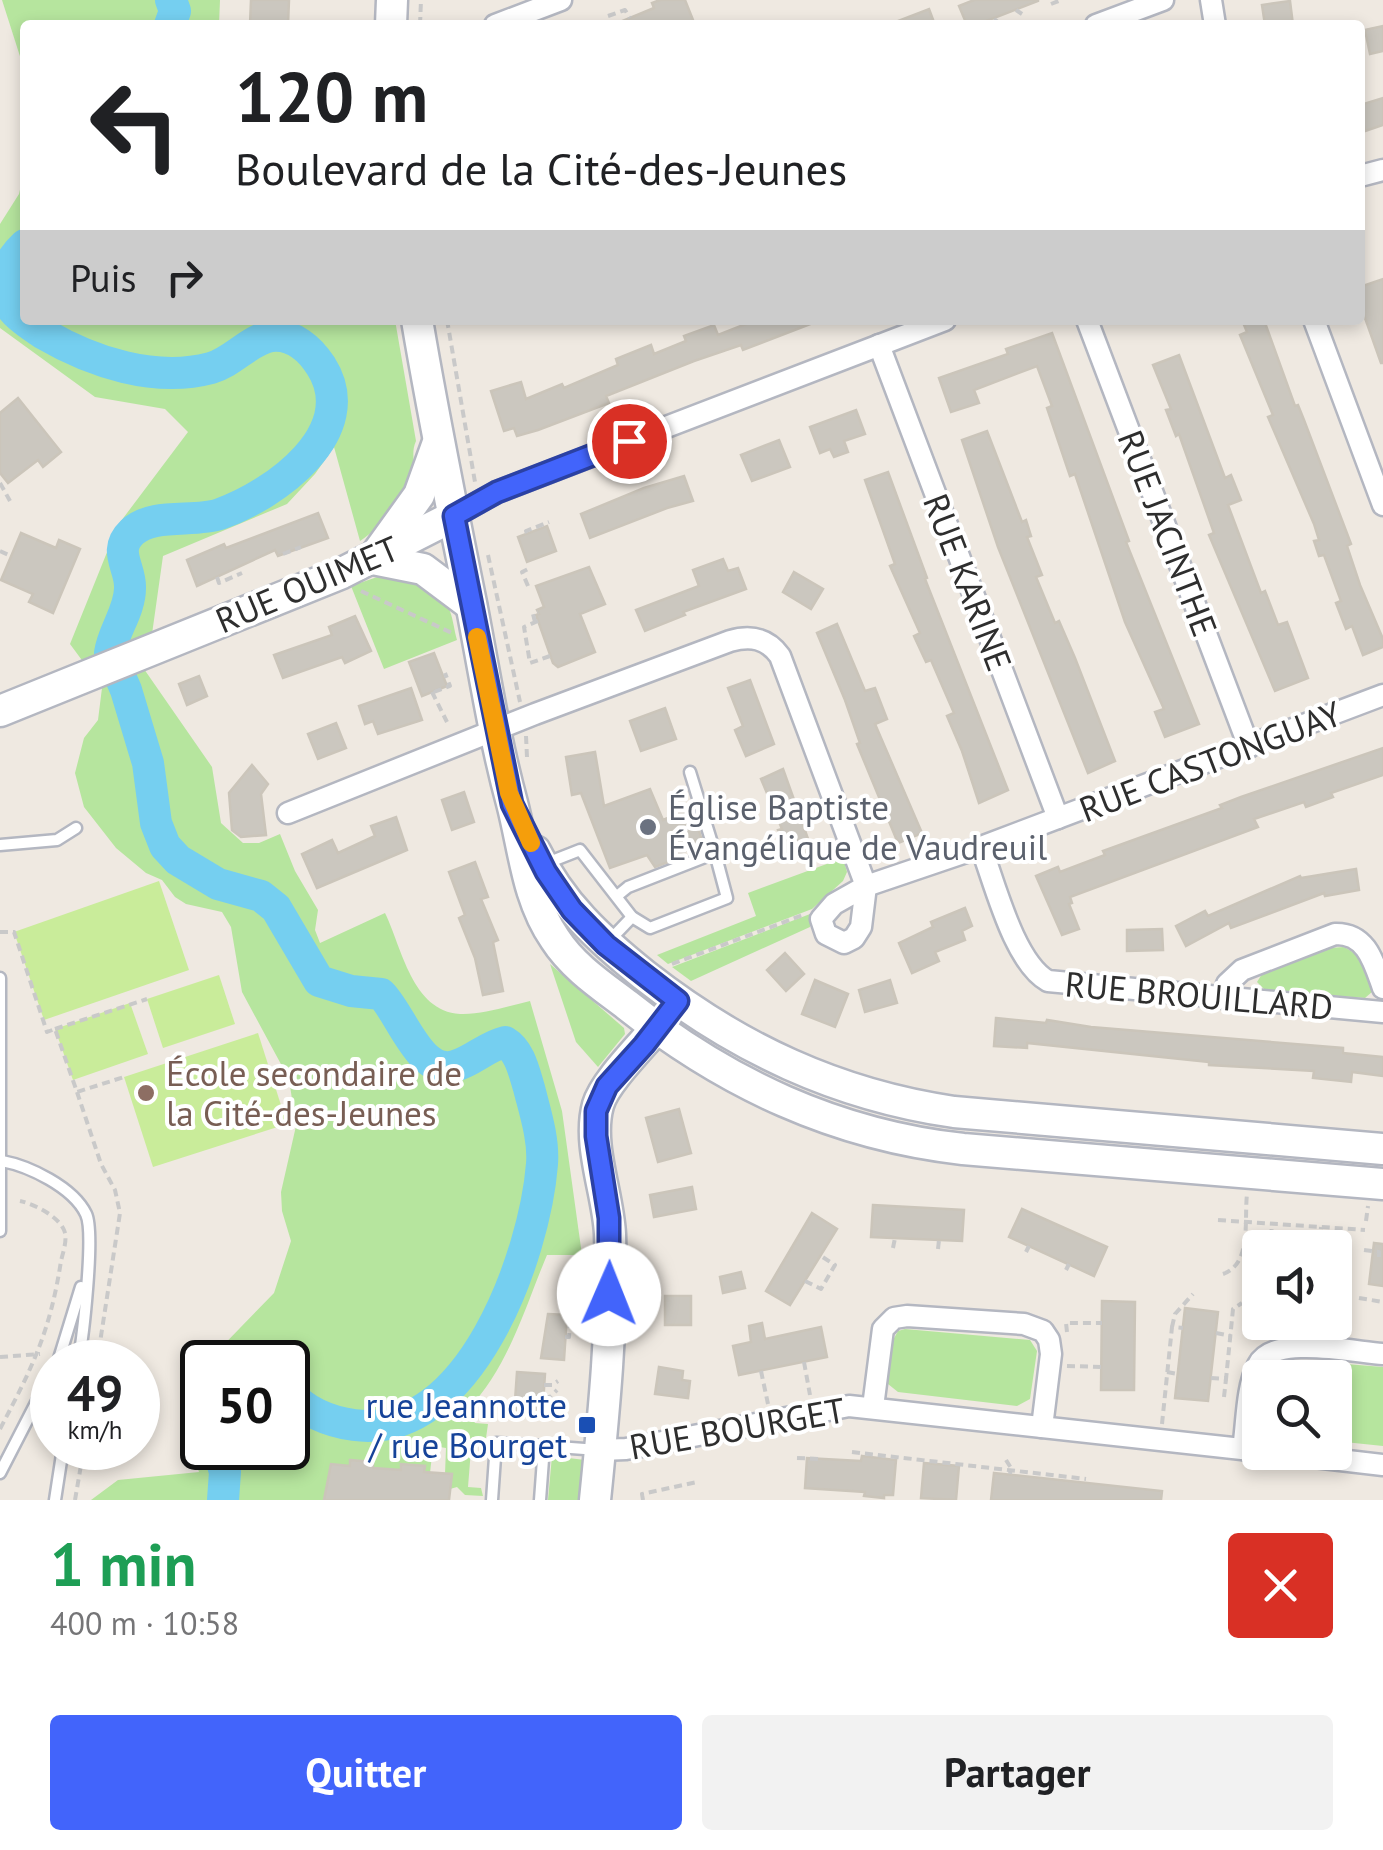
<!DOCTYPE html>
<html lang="fr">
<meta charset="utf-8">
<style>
:root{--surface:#fff;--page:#f2f2f2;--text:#202124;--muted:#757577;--accent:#4264fb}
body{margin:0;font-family:"PT Sans",sans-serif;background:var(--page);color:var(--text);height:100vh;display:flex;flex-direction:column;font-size:38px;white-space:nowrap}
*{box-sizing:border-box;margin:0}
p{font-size:32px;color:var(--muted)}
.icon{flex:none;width:55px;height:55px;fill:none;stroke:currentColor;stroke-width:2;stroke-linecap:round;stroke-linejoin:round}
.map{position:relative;height:1500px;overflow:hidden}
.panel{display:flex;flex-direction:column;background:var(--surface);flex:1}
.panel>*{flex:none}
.hud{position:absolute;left:20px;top:20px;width:1345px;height:305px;border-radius:10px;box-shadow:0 5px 15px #0003;background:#fff;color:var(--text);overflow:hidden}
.buttons{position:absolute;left:1242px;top:1230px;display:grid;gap:20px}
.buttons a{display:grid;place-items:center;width:110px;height:110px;border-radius:10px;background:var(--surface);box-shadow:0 5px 15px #0003;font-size:50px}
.speed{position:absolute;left:30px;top:1340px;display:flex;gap:20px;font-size:50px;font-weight:700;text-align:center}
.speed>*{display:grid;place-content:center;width:130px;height:130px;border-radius:50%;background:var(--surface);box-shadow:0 5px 15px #0003;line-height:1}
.speed small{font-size:25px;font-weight:400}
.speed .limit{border:5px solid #111;border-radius:15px;background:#fff;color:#111}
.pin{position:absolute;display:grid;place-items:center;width:85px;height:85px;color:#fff;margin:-42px;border:5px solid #fff;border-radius:50%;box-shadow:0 2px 10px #0007}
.me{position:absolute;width:110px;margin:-55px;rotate:1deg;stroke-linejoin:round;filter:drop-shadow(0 0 8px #0008)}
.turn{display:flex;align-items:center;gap:35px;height:210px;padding:0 50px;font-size:45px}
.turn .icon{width:130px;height:130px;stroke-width:2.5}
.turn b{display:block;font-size:70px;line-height:85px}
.then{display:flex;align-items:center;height:95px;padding:0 50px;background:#0003;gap:20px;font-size:38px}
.round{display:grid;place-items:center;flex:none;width:105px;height:105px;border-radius:10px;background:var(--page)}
.head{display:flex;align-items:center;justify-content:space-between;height:170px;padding:0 50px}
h1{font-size:60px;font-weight:600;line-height:75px;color:#1e9e55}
.action{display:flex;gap:20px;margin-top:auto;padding:20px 50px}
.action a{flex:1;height:115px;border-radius:10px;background:var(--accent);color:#fff;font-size:40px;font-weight:600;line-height:115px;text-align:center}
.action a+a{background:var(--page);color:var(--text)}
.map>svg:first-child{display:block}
.green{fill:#b6e59e}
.pitch{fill:#c9ec9a}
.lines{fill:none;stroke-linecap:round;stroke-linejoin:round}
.river{stroke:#75cff0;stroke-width:32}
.building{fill:#cbc7bf;stroke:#cbc5ba;stroke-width:2.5}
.lane-casing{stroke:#b4b7c1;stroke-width:15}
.street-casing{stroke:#b4b7c1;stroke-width:25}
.secondary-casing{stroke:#b4b7c1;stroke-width:35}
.path{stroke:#c9c9c9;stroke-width:4;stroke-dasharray:8 5;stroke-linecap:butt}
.lane{stroke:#fff;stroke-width:10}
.street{stroke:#fff;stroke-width:20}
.secondary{stroke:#fff;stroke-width:30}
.route-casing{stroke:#2b41a3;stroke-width:25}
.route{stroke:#4264fb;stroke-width:18}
.slow{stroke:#f59e0b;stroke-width:18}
.worship-dot{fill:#6b7280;stroke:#fff;stroke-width:4}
.education-dot{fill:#8d6e63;stroke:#fff;stroke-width:4}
.transit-dot{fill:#1a4fb4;stroke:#fff;stroke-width:4}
.labels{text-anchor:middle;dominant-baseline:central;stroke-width:8;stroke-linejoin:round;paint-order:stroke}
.street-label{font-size:35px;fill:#2e2e2e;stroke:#fff}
.worship-label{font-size:35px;fill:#5b616d;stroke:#fff;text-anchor:start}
.education-label{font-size:35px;fill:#785e54;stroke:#fff;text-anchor:start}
.transit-label{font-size:35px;fill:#164399;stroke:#fff;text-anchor:end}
</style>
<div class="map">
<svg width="1383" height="1500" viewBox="0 0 1383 1500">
<rect width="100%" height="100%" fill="#efe9e1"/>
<g class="green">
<path d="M2,0H220L219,25H25V72Z"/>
<path d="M25,167V320H395L416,441C411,452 415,460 413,472C409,498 381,527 360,541L334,447L315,474L287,504L163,556L152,634L84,663L70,644L118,525L188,432L165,409L95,397L0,328V224L19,194Z"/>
<path d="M383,575C406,576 437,584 448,607C453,616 454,630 457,640L384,669L351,586Z"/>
<path d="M144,669L212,767L221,823L243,843H259L280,834L295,871L318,910L315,930L320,943L385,913C402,948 412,1011 460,1014C482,1015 508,1006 530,1001L562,1111L582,1255H547C525,1307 508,1369 467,1410L475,1423L488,1424L486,1438L472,1437L468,1487L481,1488L483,1496L465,1495L457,1487L450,1489L451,1475L445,1474L446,1448L433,1446L430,1473L424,1472L425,1467L402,1464L401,1470L373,1468V1462L351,1460L350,1466L331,1464L324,1500H91L118,1480L199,1472C185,1435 184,1407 202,1372V1448H288V1362H207L274,1293L291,1241L282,1211L281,1192L296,1126L289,1079L242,992L231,927L222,912L186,904L175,897L162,880L146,873L116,848L84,807L75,773L84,738L98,720L102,688Z"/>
<path d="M843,858L847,872L843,881L812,909L668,964L657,955L756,916L748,893Z"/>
<path d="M810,914V927L691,981L672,967Z"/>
<path d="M1343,947C1361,953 1370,974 1372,992L1365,998L1265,990L1257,982L1262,974L1331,948Z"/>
<path d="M550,964L624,1028L625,1034L598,1067L576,1042Z"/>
<path d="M905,1329L1030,1340L1037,1351L1030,1399L1017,1406L898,1392L888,1384V1379L893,1340L898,1331Z"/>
<path d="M1284,1359L1383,1367V1446L1335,1441V1378H1266L1273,1365Z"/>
<path d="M552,1456L585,1460L581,1500H548Z"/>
</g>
<g class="pitch">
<path d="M159,881L189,970L44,1020L14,932Z"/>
<path d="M219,975L235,1024L163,1048L147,999Z"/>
<path d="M130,1003L148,1054L73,1080L55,1029Z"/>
<path d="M258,1033L287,1124L153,1167L124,1077Z"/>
</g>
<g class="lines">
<g class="river">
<path d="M170,25L175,11L171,0"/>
<path d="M25,245C9,260 0,276 6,298C12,314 31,325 44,334C92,362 155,383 211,368C233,362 250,339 272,336C293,334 310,349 321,366C363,432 274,495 220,514C194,523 153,512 132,532C112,551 131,567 130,588C130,611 113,631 110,653L126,690L148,763L156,823L165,846L178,860L218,884L261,896L276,908L319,981L351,991L381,994C401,1013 420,1077 455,1066C473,1061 487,1046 505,1042C520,1051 524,1072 529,1088C535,1112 544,1139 542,1164C535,1254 470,1441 354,1425C330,1422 302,1411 288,1391"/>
<path d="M248,1362L256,1359L266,1362"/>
<path d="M218,1448L225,1472L223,1500"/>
</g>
</g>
<g class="building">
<path d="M251,0H289L288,25H250Z"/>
<path d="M660,0H685L695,25H613L654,8L652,3Z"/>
<path d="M974,0H1038V1L976,25H967L959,6Z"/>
<path d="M1290,1L1293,25H1265L1262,5Z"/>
<path d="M929,9L935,25H890V24Z"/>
<path d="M1383,26V51L1370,54L1365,30Z"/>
<path d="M1383,98V125L1365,131L1360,105Z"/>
<path d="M1383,279V363H1381L1364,315L1360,317V287Z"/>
<path d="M756,320L818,321L743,350L741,345L694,361L606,396L609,403L538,430L517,436L514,428L504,431L491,391L521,382L526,399L562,384L564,388L618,365L616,359L651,345L654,354L686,341L684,336L714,325L718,335Z"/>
<path d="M1242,320H1264L1295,406L1298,405L1304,420L1351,544L1347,546L1360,585L1383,639V647L1363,655L1352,626L1346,629L1336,603L1341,601L1324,555L1319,556L1314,541L1319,540L1314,524L1268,417L1273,415L1240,335L1247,332Z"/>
<path d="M1052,333L1129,541L1126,542L1199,724L1165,737L1155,712L1164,709L1125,622L1075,474L1070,476L1047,408L1052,406L1037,366L974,390L979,403L951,412L939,378L1008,354L1006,349Z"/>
<path d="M1179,355L1225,478L1231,475L1241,500L1228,505L1261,593L1265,591L1278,625L1287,622L1308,678L1275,691L1209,535L1214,533L1179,434L1176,436L1166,410L1171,409L1153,365Z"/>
<path d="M18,398L61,452L43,467L38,460L8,483L0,473V413Z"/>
<path d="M856,410L865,434L844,441L848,452L834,457L830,449L820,453L810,427Z"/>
<path d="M987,431L1022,522L1026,520L1031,536L1027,537L1042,575L1036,577L1055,623L1059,621L1075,658L1115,761L1088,773L998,547L962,440Z"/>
<path d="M779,440L790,467L752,481L741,455Z"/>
<path d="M888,472L927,578L925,579L1008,790L979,803L962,751L947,716L954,713L931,660L926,662L914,636L920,633L890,566L895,564L865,480Z"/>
<path d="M684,476L693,501L667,508L590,538L581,514L644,488Z"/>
<path d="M318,513L328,538L278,556L275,550L197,586L187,560L224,544L226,548Z"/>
<path d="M547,526L556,551L527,562L518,537Z"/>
<path d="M21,533L56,548L59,540L80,549L53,613L29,602L33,594L1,580Z"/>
<path d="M723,559L728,571L738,568L746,589L683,612L685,615L645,631L636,610L699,586L693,570Z"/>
<path d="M589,567L605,604L580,614L595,652L558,667L553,663L536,615L539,614L537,610L544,607L536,586Z"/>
<path d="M794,572L823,589L811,609L783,592Z"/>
<path d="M355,616L371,651L345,663L342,657L283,678L274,655L332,635L329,627Z"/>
<path d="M837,624L865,691L875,688L887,719L875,724L922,833L898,843L857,744L860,743L845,700L817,633Z"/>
<path d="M434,653L447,686L422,696L409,662Z"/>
<path d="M199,676L207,696L187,705L179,684Z"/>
<path d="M750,680L774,744L746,756L735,730L743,726L728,688Z"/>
<path d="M411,688L422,720L378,734L373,721L365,724L359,706Z"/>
<path d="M665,708L676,739L641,751L630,721Z"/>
<path d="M336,723L346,748L318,759L308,734Z"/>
<path d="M1383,748V775L1331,793L1333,797L1306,807L1304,802L1254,819L1258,827L1070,897L1072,903L1069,904L1079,929L1062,935L1036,876L1058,867L1060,872L1105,855L1103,851L1222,808L1220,805L1241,797Z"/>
<path d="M595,752L604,806L650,789L663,820L692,808L703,844L670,857L671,861L655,867L647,855L610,868L581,793L572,795L566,757Z"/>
<path d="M252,765L268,784L261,794L266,835L241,837L232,830L229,793Z"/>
<path d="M783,769L812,850L789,859L778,830L782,829L761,779Z"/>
<path d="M464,792L474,822L452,830L442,800Z"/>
<path d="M396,817L407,850L317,888L302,854L332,840L338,853L375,836L371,826Z"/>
<path d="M475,862L488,897L481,899L498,940L493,942L503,991L483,995L475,958L459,918L465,915L449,872Z"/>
<path d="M1356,869L1359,890L1325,896L1324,893L1231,928L1229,923L1186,946L1176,926L1205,911L1208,916L1300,876L1301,878Z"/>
<path d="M965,908L972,926L962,931L965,940L935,952L939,961L912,973L899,943L933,927L931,922Z"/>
<path d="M1162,929L1163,950L1127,951V930Z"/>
<path d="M785,953L804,974L786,991L767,970Z"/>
<path d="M815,980L848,994L835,1027L802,1014Z"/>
<path d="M890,980L897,1003L865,1012L859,990Z"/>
<path d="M996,1018L1046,1023L1047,1020L1091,1027L1343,1048V1053L1383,1057V1076L1352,1072L1351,1082L1313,1078L1314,1071L1209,1065V1062L1027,1043V1048L994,1046Z"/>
<path d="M679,1109L691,1153L658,1162L646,1118Z"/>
<path d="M692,1187L696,1209L654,1217L650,1195Z"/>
<path d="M873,1205L964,1210L962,1241L871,1237Z"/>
<path d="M1022,1209L1107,1247L1094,1276L1009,1237Z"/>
<path d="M812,1213L837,1229L790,1305L766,1291Z"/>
<path d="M1374,1243L1383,1244V1286L1369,1284Z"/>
<path d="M741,1272L745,1288L723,1293L720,1277Z"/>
<rect x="665" y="1296" width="26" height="29"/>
<path d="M1102,1301L1135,1302L1134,1390H1101Z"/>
<path d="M1185,1308L1218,1312L1208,1401L1175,1398Z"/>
<path d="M548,1314L567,1315L564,1360L541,1358Z"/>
<path d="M762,1323L765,1339L821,1327L827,1357L739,1375L733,1346L751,1342L749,1326Z"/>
<path d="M659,1367L683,1371L682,1380L690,1381L688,1398L655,1394Z"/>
<path d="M517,1372L545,1374L542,1418L514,1415Z"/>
<path d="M862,1456L896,1460L893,1495H884V1498L864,1496L865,1492L805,1488L807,1458L861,1461Z"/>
<path d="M350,1460L373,1462V1468L401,1470V1464L425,1466L424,1472L452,1474L449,1500H324L331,1464L350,1466Z"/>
<path d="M924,1463L959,1466L956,1500L921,1498Z"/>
<path d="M994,1473L1162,1491L1161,1500H991Z"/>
</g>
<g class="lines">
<defs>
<g id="lane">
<path d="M690,772L715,853"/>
<path d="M0,845L57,840L76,828"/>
<path d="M547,863L580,850L632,917L650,928L727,898L715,853L628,887L617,896"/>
<path d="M608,942L632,917"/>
<path d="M0,978V1231"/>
<path d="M2,1161C29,1166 73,1187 86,1214C95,1232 83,1339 78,1362"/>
<path d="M58,1362L81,1287"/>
<path d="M0,1473L52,1372"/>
<path d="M55,1500L63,1448"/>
<path d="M492,1500L496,1443L544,1446"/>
<path d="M540,1500L544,1446L598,1450"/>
</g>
<g id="street">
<path d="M1211,0L1215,25"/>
<path d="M495,25L561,0"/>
<path d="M1096,25L1163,0"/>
<path d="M1360,176L1383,170"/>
<path d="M1087,320L1249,747"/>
<path d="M1314,320L1383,505"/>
<path d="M879,345L1058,818"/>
<path d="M454,516L497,492L945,320"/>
<path d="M288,813L535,714L730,641C751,635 767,638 780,656L866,886L861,927L854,938L844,943L826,934L821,919L834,904L866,886L981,847L1383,695"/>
<path d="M981,847C995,884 1014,962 1048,981L1383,1012"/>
<path d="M1223,998L1227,984L1242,970L1335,934C1367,933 1374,963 1383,988"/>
<path d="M873,1407L883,1329L894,1318L907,1316L1024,1324L1043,1331L1049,1340L1051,1354L1042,1427"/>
<path d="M1243,1449C1247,1424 1246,1388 1258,1365C1273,1334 1353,1352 1383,1354"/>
<path d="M600,1450L626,1449L849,1406L1260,1451"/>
<path d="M1271,1452L1383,1465"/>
</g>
<g id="secondary">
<path d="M391,25L392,0"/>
<path d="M417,320C433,415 452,509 471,603C484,670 494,737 512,803C524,849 527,899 555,939C573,967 602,986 627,1005C727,1084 836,1135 963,1149L1383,1184"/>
<path d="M378,552L419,495L437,445"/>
<path d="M373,559L423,569L471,605"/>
<path d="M0,711L342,573L454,516"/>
<path d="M535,851C561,904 598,938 644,975C737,1048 837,1095 954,1112L1383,1149"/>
<path d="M595,1500C604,1412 613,1322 610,1234C608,1193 587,1145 598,1105C605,1080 649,1039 667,1015"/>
</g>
</defs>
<use href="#lane" class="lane-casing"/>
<use href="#street" class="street-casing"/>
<use href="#secondary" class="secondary-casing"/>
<g class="path">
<path d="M1051,4L1061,0"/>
<path d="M1016,10L1022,14"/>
<path d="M608,16L625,10L630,18"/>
<path d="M982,23V25"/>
<path d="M420,25L421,0"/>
<path d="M581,25H584"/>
<path d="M992,25L998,17"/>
<path d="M447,320L475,482"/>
<path d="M0,483L10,501"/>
<path d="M527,533L526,531L549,522"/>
<path d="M0,551L11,556"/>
<path d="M283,554L301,547"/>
<path d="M488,555L520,702"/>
<path d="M217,577L219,583L242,573"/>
<path d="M528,586L522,572L530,568"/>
<path d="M361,591L452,633"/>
<path d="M538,621L524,627L530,663L550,656"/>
<path d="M535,622L533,614L538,612"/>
<path d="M432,692L447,722"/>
<path d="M434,692L450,686L445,673"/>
<path d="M526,736L527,757"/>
<path d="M0,932H14L47,1032L55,1029L77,1092L124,1077"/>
<path d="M672,964L803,915"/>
<path d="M55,1029L147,999"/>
<path d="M77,1092L101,1164L115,1190L120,1213L97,1362"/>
<path d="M1218,1220L1365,1230"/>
<path d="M1366,1221L1368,1206"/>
<path d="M1271,1237L1272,1223"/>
<path d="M1320,1242L1321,1227"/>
<path d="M893,1248L895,1238"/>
<path d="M938,1249L939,1240"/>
<path d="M1364,1250L1379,1252V1257"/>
<path d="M1026,1252L1029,1246"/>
<path d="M1066,1270L1069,1264"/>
<path d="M1223,1274C1252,1264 1244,1220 1247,1194"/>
<path d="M805,1281L821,1289L835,1265L821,1256"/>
<path d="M1359,1298L1383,1302"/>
<path d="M1172,1327L1175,1314L1193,1294"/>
<path d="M1067,1332L1066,1323H1102"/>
<path d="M1216,1333L1231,1336"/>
<path d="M565,1337H569L571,1307"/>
<path d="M0,1357L40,1354"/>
<path d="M804,1362L810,1395"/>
<path d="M1067,1366L1102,1367"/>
<path d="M761,1371L768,1404"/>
<path d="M1167,1372L1178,1374"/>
<path d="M1211,1378L1226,1379L1233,1309L1242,1303"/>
<path d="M544,1385H552L558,1381"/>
<path d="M544,1397H550L557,1390"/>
<path d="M1224,1397L1226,1379"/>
<path d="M1162,1424L1172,1327L1183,1328"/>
<path d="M0,1429C33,1366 50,1332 61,1261C63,1252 68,1239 64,1230C58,1216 34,1204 20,1201"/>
<path d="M852,1452L1086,1479"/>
<path d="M797,1458L820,1459"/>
<path d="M1006,1460L1011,1468L1010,1474"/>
<path d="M75,1500L84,1448"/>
<path d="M643,1500L642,1494L697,1482"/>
</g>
<use href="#lane" class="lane"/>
<use href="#street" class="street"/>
<use href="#secondary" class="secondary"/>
</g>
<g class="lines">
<defs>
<path id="route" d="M609,1294V1218L596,1136V1111L607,1086L644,1045L678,1001L606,945L572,910L546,872L512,804L454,516L497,492L629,441"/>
</defs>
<use href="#route" class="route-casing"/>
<use href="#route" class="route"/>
<path class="slow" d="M477,637L509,793L531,843"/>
</g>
<circle class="worship-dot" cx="648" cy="827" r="10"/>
<circle class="education-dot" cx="146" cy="1093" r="10"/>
<rect class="transit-dot" x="577" y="1415" width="20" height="20" rx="5"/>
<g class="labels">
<g class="street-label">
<text transform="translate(1168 533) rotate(69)">RUE JACINTHE</text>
<text transform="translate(968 582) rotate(69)">RUE KARINE</text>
<text transform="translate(307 584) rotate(-23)">RUE OUIMET</text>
<text transform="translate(1210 761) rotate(-21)">RUE CASTONGUAY</text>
<text transform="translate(1199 995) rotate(5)">RUE BROUILLARD</text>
<text transform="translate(737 1428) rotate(-10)">RUE BOURGET</text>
</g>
<g class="worship-label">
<text x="668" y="807">Église Baptiste<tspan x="668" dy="40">Évangélique de Vaudreuil</tspan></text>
</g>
<g class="education-label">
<text x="166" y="1073">École secondaire de<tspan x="166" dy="40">la Cité-des-Jeunes</tspan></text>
</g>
<g class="transit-label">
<text x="567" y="1405">rue Jeannotte<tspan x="567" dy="40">/ rue Bourget</tspan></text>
</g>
</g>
</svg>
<div class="buttons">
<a><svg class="icon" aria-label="sound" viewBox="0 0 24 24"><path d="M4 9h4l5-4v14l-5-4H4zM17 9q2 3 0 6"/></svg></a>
<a><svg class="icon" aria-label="search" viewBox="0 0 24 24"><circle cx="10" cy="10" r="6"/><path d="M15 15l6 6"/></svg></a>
</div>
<div class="speed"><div>49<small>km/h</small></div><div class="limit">50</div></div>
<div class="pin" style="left:629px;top:441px;background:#d93025"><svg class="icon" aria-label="arrive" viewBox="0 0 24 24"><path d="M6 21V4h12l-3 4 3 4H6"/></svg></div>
<svg class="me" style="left:609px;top:1294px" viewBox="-20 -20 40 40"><circle r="19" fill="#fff"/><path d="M0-13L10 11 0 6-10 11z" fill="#4264fb"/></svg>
<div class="hud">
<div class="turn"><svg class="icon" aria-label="left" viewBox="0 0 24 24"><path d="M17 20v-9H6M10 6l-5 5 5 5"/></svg><div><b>120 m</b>Boulevard de la Cité-des-Jeunes</div></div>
<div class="then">Puis<svg class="icon" aria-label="right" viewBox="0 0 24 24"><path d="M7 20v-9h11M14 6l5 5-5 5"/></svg></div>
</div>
</div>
<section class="panel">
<div class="head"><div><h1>1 min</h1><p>400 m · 10:58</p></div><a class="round" style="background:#d93025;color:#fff"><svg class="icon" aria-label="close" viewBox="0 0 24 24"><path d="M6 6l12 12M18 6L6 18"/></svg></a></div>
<div class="action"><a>Quitter</a><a>Partager</a></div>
</section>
